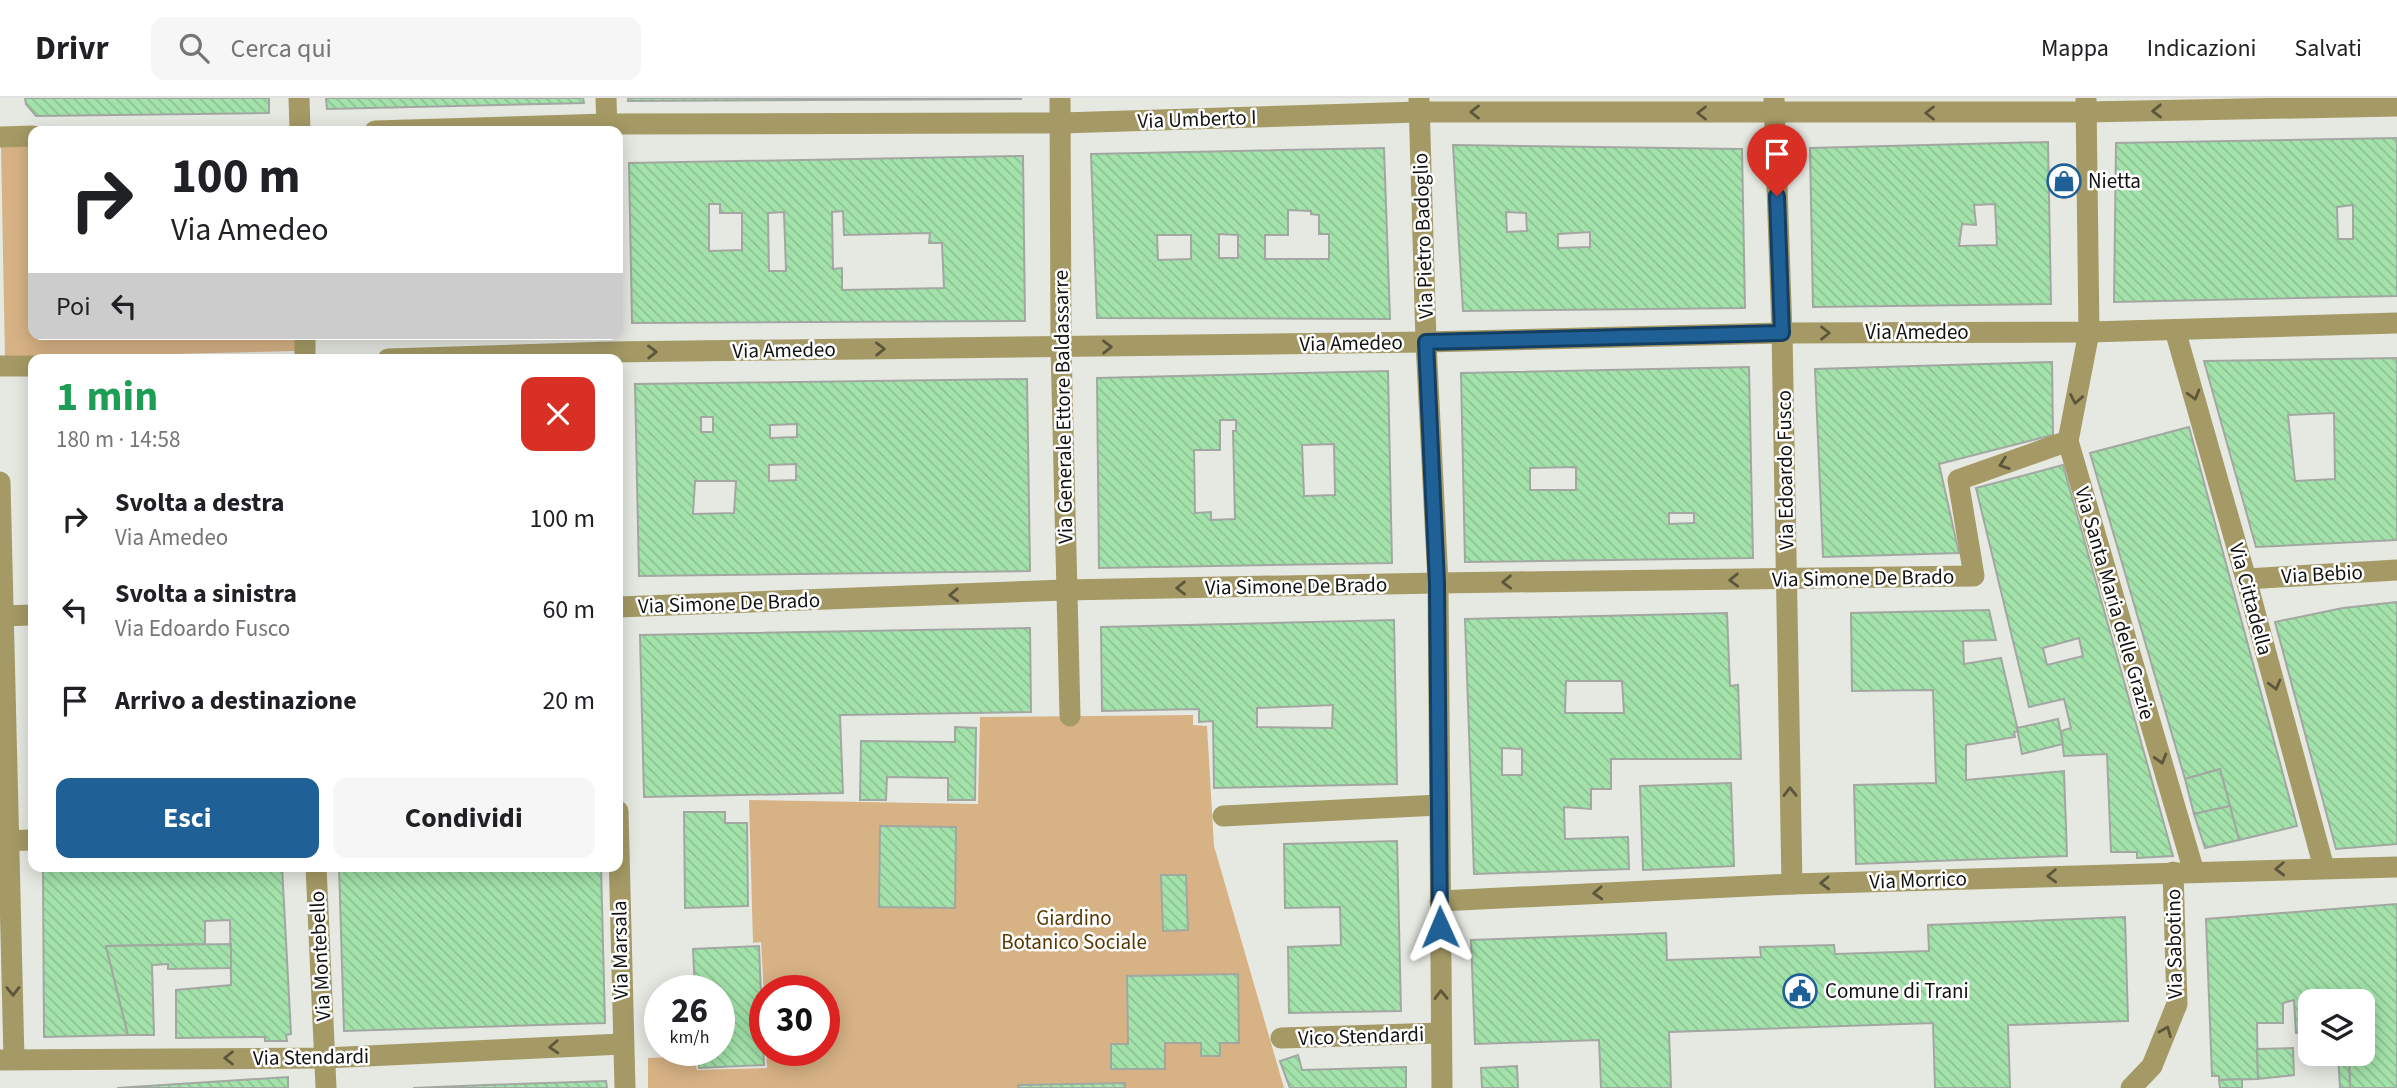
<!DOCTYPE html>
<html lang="it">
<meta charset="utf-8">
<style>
:root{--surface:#fff;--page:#f6f6f6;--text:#202124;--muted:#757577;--line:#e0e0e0;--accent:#1f6096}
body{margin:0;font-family:"Source Sans 3",sans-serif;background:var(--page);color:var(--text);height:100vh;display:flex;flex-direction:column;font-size:26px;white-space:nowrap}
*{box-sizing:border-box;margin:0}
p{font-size:23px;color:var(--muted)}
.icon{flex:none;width:38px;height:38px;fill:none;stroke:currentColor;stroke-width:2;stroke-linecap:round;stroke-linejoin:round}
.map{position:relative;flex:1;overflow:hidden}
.sheet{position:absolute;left:28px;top:256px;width:595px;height:518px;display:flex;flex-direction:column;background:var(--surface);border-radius:14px;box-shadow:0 4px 18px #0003}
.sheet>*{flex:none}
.hud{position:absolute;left:28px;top:28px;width:595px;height:214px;border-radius:14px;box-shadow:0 4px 18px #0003;background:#fff;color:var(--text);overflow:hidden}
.fabs{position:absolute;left:2298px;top:891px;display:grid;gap:14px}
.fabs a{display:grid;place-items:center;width:77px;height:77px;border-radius:14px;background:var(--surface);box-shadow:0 4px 18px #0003;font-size:35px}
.speed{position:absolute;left:644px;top:877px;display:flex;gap:14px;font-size:35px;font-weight:700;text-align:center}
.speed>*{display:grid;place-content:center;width:91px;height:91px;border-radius:50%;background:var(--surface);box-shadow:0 4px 18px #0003;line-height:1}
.speed small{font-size:18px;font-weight:400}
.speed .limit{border:10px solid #d22;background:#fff;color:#111}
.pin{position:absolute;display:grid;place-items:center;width:60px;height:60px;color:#fff;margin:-72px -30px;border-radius:50% 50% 50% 0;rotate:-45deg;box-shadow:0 0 7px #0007}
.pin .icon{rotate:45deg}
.me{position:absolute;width:77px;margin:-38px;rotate:359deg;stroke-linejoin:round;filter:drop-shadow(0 0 5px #0008)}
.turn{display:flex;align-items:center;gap:24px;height:147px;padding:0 28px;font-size:32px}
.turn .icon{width:91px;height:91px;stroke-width:2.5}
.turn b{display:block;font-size:49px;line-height:60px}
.then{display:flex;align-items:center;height:66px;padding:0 28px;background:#0003;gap:14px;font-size:26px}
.round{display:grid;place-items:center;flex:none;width:74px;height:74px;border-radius:14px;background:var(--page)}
.summary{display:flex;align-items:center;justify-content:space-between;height:119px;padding:0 28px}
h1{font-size:42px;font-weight:700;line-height:52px;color:#1e9e55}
.cta{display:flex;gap:14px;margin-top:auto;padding:14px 28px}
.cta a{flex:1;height:80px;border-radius:14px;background:var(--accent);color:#fff;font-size:28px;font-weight:700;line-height:80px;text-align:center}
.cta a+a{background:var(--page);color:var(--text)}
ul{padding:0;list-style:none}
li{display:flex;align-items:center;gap:21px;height:91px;padding:0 28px}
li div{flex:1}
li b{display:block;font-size:26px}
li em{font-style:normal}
header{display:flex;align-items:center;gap:42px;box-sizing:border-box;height:98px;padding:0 35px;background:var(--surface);border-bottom:2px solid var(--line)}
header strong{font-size:33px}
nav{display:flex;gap:38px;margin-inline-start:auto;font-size:24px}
.search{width:490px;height:63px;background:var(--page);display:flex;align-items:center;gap:18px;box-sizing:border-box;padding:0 24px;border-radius:14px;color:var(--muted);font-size:26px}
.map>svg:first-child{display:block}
.green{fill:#d7b285}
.building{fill:url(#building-back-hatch);stroke:#a2a7a2;stroke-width:2;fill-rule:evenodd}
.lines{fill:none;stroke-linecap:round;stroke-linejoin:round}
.street{stroke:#a59a65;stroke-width:21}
.oneway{stroke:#5c563b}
.route-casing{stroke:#143e62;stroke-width:18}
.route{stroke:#1f6096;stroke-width:12}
.labels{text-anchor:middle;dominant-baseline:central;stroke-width:5;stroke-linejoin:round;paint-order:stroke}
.street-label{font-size:21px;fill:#121311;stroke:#fff}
.poi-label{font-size:21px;fill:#121311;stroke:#fff;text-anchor:start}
.park-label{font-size:21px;fill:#583800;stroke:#fff}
</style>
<header>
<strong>Drivr</strong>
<div class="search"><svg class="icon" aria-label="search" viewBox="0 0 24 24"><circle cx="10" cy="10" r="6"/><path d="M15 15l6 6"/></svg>Cerca qui</div>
<nav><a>Mappa</a><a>Indicazioni</a><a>Salvati</a></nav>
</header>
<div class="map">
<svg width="2397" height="990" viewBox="0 0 2397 990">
<defs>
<pattern id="building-back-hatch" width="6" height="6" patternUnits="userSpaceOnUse" patternTransform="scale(1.75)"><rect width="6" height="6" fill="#a3e3ab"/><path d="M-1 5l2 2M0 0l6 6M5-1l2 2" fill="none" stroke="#8bc292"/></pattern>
</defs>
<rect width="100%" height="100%" fill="#e6e9e2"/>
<g class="green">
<path d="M1,48H33V236H295V253L5,260Z"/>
<path d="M1193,617V627L1207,628L1214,748L1284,990H648V960L694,958L697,972L767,970L766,952H824V892H765V916L761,844L753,845L749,702L978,706L980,619Z"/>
</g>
<g class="building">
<path d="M25,0H269V15L36,18L26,6Z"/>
<path d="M326,0H583L584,5L327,11Z"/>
<path d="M628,0H1021V1L628,3Z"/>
<path d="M2397,40V198L2114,204L2116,45ZM2353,107V141H2338L2337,109Z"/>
<path d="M2048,44L2051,206L1813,209L1810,50ZM1995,106L1997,147L1959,148L1962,126L1976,127L1974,107Z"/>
<path d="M1453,47L1742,51L1745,210L1463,213ZM1506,114L1526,115L1527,133L1507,134ZM1590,134V149L1558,150V136Z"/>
<path d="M1384,50L1390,221L1097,220L1091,56ZM1288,112L1311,113V116L1319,117V136H1329V161H1265V137H1288ZM1219,136L1238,137V160H1219ZM1157,137H1191V161L1158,162Z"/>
<path d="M1023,58L1025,223L632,225L629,65ZM709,106H720V115H742V152L709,153ZM843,113L844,137L930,135L929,145H942L944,190L842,192V170L833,171L832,114ZM784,114L786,173H769L768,115Z"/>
<path d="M2397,260V442L2256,449L2204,263ZM2334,315L2335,381L2295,383L2288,317Z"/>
<path d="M2052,264L2053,337L1939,366L1959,455L1823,459L1815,271Z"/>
<path d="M1749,269L1753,460L1465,464L1461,275ZM1576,369V392H1530V370ZM1669,415H1694V425L1669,426Z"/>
<path d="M1388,273L1392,465L1099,470L1097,280ZM1220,322H1236V333H1233L1235,421L1211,422V414L1195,415L1194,352H1220ZM1334,346L1335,397L1304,398L1302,347Z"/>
<path d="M1027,281L1030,473L639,478L635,286ZM701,319H713V334H701ZM797,326V339L770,340V327ZM796,366V382L769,383V367ZM695,383H736L734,415L693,416Z"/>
<path d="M2189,329L2297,728L2239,742L2220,671L2185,681L2090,355Z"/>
<path d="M2063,367L2136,626L2173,758L2137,760V754H2111L2107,656L2064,658L2061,633L2071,630L2064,601L2029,609L1976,390ZM2079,540L2083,558L2047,567L2043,550Z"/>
<path d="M2397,504V746L2336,751L2275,524L2343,510Z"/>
<path d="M1989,512L1996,542L1963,543L1964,566L2001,560L2018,633L2014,634L2015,639L1966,647V682L2064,673L2067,758L1856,766L1854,687L1936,685L1933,592L1852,593L1851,515Z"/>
<path d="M1727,515L1730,588L1738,587L1741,661H1611V691H1591V711L1564,709L1565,741L1628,739L1629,771L1474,776L1465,521ZM1566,583H1622L1624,615H1565ZM1502,650L1522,651V677H1502Z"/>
<path d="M1394,522L1397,686L1214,690L1213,623L1199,624V611L1102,613L1101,529ZM1333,607L1332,630L1257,629V610Z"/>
<path d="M1030,530L1031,614L840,617L843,695L644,699L640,537Z"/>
<path d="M2058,621L2063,646L2022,656L2017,630Z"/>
<path d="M955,629L976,630L975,702H948V680L887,679L886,702H860L861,643L955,644Z"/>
<path d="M2220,671L2230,708L2194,716L2185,681Z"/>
<path d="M1731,685L1734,768L1643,772L1640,688Z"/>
<path d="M2230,708L2239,742L2205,750L2194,716Z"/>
<path d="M684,714H725V725H747L748,808L685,810Z"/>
<path d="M880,728L956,729L955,810L879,809Z"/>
<path d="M1397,743L1401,913L1289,915L1288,849L1341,847L1340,809L1285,810L1284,746Z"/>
<path d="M282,768L291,936L286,937L287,943H265V939L176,940V892L231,887L230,822L205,823V846L106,848L128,937L44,939L43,773L183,768Z"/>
<path d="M339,768H601L605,925L344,933Z"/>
<path d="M1161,777H1186L1188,832L1163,833Z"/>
<path d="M2397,806V990H2350L2349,960L2364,959L2362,903H2310V934L2296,935L2294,902L2283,905V925H2257L2258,981L2219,982V978H2212L2206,821Z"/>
<path d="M2125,819L2128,923L2008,927L2010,990H1935L1933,925L1669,934L1671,990H1601L1599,942L1475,946L1471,842L1666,835L1667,862L1761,859L1760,849L1834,847L1835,856L1929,853L1928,827Z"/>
<path d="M231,846V870L168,871V866L152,867L154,937H128L106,848Z"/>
<path d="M759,848L764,967L699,970L698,952H719V892H695L693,851Z"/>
<path d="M1238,876L1239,945H1220V958H1201V945H1165V971H1111V946H1128L1127,878Z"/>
<path d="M2363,928L2364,959L2349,960L2350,990H2340L2338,956H2362Z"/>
<path d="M2293,950L2294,977L2258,981L2257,951Z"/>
<path d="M1298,957L1302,972L1406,969V990H1290L1280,963Z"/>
<path d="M1517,968L1518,990H1482L1481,970Z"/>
<path d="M288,979V990H117L132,989Z"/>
<path d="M2242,981V990H2220L2219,982Z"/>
<path d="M606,983L607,990H413L486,987Z"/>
<path d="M1125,985V990H1018V987Z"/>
</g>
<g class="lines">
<g class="street">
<path d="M299,0L300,33"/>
<path d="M606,0L607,33"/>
<path d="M1060,0L1061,249L1070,618"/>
<path d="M1774,0L1782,235L1792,786"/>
<path d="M1419,2L1426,244L1438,485L1442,990"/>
<path d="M2086,2L2089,234L2068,343L2194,774"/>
<path d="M375,33L606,26L1061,25L1419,14H2086L2397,8"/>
<path d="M0,39L33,38"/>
<path d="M2175,232L2246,481L2324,770"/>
<path d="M305,236V261"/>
<path d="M388,261L610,254L1426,244L1782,235L2089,234L2397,225"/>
<path d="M0,268H33"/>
<path d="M0,384L14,961"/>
<path d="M2246,481L2397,472"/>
<path d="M618,509L1065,492L1438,485L1974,478L1958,382L2068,343"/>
<path d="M0,518L33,517"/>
<path d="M618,713L625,990"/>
<path d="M1223,718L1439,707"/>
<path d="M0,743L33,742"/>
<path d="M316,768L326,990"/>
<path d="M1440,803L1792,786L2397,769"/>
<path d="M1281,940L1441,935"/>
<path d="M0,962L325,960L622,946"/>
<path d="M2131,990L2152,968L2177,906L2173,774"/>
</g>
</g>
<defs><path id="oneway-chevron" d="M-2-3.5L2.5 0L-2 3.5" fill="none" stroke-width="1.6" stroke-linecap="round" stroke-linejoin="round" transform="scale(1.75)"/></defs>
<g class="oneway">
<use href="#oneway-chevron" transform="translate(2157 13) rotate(179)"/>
<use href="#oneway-chevron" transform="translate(1475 14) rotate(-180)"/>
<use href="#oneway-chevron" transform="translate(1702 15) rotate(-180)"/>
<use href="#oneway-chevron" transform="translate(1930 15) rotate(180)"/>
<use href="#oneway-chevron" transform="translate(1825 235)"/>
<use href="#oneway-chevron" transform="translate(1107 249) rotate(-1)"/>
<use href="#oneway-chevron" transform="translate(880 251) rotate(-1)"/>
<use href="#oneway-chevron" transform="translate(652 254) rotate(-1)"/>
<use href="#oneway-chevron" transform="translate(2194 297) rotate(74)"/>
<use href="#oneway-chevron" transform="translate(2076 301) rotate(100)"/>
<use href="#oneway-chevron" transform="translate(2004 366) rotate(161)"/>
<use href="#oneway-chevron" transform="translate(1734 482) rotate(179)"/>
<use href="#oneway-chevron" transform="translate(1507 484) rotate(179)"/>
<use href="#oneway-chevron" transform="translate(1181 490) rotate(179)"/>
<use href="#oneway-chevron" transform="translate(954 497) rotate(178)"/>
<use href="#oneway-chevron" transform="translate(2275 587) rotate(75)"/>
<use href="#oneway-chevron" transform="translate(2161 661) rotate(74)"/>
<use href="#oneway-chevron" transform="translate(1790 694) rotate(-91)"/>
<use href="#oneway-chevron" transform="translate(2280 771) rotate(178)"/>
<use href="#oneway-chevron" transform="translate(2052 778) rotate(178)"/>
<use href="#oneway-chevron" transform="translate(1825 785) rotate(178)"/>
<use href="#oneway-chevron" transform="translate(1598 795) rotate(177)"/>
<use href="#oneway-chevron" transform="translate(13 893) rotate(89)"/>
<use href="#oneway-chevron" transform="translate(1441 897) rotate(-91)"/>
<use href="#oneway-chevron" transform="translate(2166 933) rotate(-68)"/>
<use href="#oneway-chevron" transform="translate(554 949) rotate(177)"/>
<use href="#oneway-chevron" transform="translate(229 960) rotate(180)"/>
</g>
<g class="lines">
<defs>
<path id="route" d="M1440,829L1437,485L1426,244L1782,235L1777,98"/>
</defs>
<use href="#route" class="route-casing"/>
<use href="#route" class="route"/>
</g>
<defs>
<symbol id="shop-ring" viewBox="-11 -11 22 22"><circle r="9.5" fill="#fff" stroke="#1f6096" stroke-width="1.5"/><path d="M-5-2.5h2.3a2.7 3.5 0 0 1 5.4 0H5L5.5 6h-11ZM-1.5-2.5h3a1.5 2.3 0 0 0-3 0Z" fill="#1f6096"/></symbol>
<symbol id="civic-ring" viewBox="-11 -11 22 22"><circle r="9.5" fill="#fff" stroke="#1f6096" stroke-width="1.5"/><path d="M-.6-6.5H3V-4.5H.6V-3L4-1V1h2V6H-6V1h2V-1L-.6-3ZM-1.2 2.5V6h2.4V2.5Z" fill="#1f6096"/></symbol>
</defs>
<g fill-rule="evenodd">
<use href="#shop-ring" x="2045" y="64" width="38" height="38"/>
<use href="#civic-ring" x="1781" y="874" width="38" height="38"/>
</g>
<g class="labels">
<g class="street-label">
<text transform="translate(1197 21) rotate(-2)">Via Umberto I</text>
<text transform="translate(1423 138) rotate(-92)">Via Pietro Badoglio</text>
<text x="1917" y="234">Via Amedeo</text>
<text transform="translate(1351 245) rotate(-1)">Via Amedeo</text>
<text transform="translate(784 252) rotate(-1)">Via Amedeo</text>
<text transform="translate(1063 309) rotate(-91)">Via Generale Ettore Baldassarre</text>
<text transform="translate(1785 372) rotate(-91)">Via Edoardo Fusco</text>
<text transform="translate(2322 476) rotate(-3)">Via Bebio</text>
<text transform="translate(1863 480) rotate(-1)">Via Simone De Brado</text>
<text transform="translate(1296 488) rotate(-1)">Via Simone De Brado</text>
<text transform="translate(2251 501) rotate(75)">Via Cittadella</text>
<text transform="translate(729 505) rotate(-2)">Via Simone De Brado</text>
<text transform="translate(2115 505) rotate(74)">Via Santa Maria delle Grazie</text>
<text transform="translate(1918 782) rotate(-2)">Via Morrico</text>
<text transform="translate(2174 846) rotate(-91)">Via Sabotino</text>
<text transform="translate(620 852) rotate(-91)">Via Marsala</text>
<text transform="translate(320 858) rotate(-93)">Via Montebello</text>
<text transform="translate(1361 938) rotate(-2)">Vico Stendardi</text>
<text transform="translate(311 959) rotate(-1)">Via Stendardi</text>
</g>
<g class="poi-label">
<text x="2088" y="83">Nietta</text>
<text x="1825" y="893">Comune di Trani</text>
</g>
<g class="park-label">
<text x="1074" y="820">Giardino<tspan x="1074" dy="24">Botanico Sociale</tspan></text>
</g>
</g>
</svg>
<div class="fabs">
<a><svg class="icon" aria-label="layers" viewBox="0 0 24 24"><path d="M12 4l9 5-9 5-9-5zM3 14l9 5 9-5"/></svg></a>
</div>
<div class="speed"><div>26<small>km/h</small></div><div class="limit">30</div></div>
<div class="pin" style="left:1777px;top:98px;background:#d93025"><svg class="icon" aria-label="arrive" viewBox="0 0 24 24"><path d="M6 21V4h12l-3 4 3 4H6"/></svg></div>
<svg class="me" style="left:1440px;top:829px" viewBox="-20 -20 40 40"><path d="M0-17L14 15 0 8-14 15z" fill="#1f6096" stroke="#fff" stroke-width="4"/></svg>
<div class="hud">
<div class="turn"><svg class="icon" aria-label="right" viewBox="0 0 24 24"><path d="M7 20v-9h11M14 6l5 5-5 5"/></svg><div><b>100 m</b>Via Amedeo</div></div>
<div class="then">Poi<svg class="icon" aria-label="left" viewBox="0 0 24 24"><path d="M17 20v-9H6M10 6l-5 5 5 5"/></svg></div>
</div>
<section class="sheet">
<div class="summary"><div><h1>1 min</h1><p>180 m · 14:58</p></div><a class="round" style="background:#d93025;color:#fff"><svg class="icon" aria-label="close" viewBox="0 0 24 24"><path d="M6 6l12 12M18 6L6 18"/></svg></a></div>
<ul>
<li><svg class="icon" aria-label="right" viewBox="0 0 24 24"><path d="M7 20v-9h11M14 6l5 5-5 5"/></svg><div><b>Svolta a destra</b><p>Via Amedeo</p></div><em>100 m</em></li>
<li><svg class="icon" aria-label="left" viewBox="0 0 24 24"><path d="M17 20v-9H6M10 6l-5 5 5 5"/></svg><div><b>Svolta a sinistra</b><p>Via Edoardo Fusco</p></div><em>60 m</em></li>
<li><svg class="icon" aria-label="arrive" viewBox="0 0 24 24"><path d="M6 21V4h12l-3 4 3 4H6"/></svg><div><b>Arrivo a destinazione</b></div><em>20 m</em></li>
</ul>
<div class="cta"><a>Esci</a><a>Condividi</a></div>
</section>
</div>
